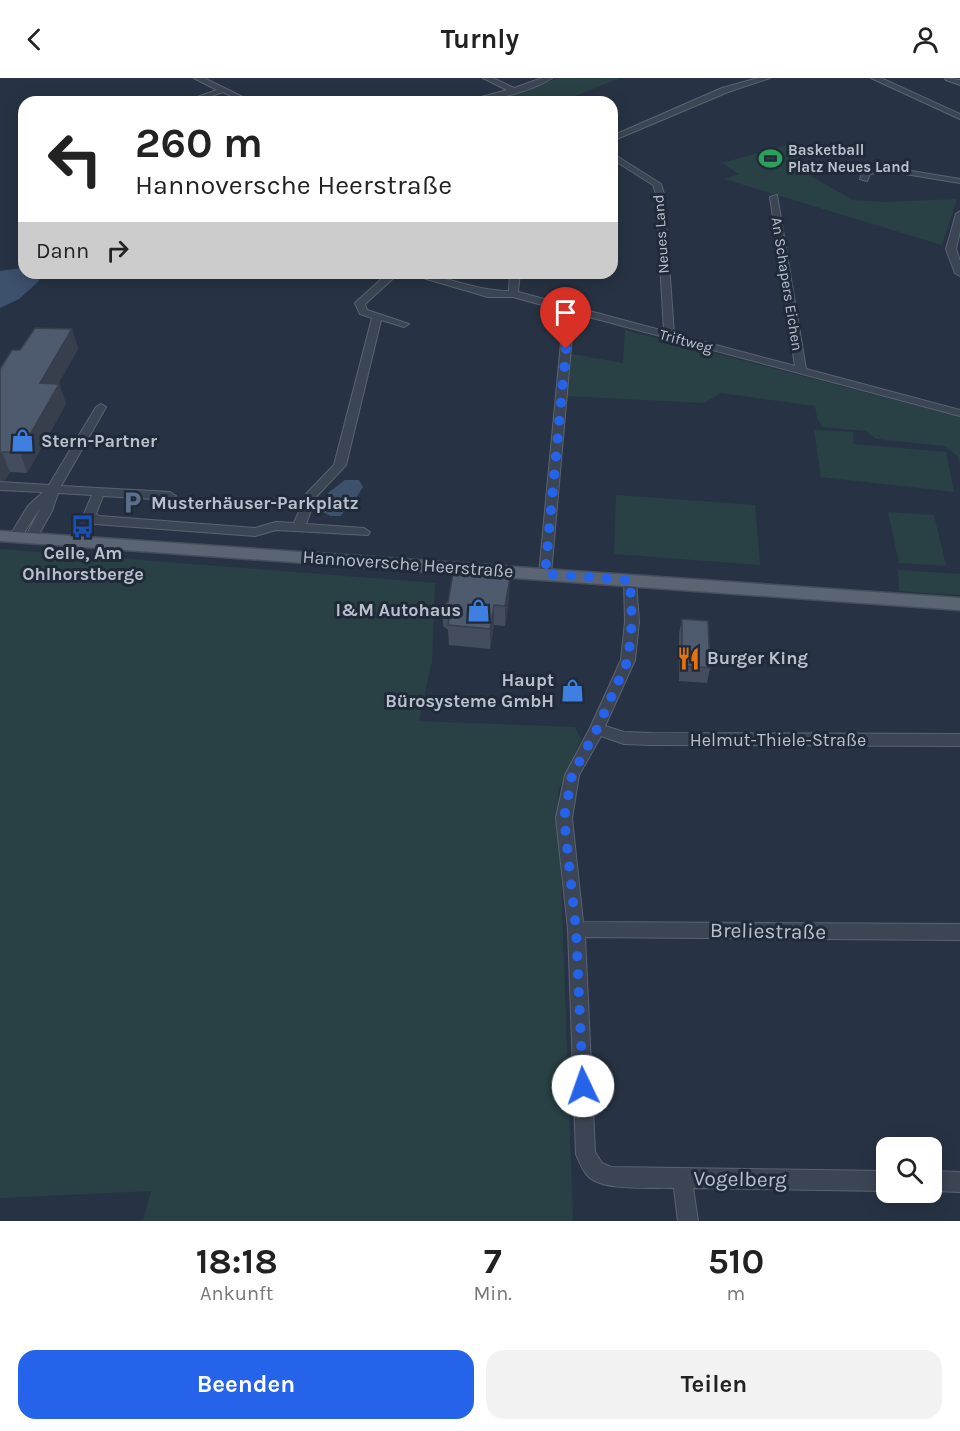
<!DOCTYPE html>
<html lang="de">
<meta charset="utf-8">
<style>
:root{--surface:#fff;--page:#f2f2f2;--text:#222;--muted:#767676;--accent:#2563eb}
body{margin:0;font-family:Karla,sans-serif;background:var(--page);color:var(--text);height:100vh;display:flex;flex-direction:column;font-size:22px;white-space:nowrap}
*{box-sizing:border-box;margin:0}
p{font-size:20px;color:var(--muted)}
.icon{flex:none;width:33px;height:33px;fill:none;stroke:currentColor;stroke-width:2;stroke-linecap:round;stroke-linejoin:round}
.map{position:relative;height:1143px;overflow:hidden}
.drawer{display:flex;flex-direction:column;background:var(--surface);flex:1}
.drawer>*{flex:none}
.top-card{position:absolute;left:18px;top:18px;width:600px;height:183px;border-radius:18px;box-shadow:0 3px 15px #0003;background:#fff;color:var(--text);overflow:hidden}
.controls{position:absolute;left:876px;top:1059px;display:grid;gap:12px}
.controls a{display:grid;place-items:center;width:66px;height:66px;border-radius:12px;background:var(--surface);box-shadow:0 3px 15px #0003;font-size:30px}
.pin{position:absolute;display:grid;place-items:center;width:51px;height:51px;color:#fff;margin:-62px -26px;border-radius:50% 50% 50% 0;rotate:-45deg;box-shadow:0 0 6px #0007}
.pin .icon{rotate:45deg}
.me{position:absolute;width:66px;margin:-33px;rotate:357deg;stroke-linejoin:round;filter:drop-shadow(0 0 4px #0008)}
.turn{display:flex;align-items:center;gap:21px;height:126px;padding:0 18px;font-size:27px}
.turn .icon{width:78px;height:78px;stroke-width:2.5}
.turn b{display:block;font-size:42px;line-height:51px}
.then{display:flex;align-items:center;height:57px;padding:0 18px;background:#0003;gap:12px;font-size:22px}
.eta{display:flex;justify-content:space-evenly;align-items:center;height:102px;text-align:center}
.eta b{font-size:36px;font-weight:700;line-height:42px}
.cta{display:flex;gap:12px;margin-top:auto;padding:12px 18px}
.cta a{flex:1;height:69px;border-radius:18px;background:var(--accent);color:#fff;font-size:24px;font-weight:700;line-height:69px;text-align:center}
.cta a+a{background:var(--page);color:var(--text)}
header{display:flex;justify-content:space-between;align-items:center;height:78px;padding:0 18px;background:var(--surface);font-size:27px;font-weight:700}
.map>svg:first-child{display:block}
.green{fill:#294145}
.water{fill:#3d506c}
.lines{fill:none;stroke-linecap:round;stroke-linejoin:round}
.minor-casing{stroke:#5a6371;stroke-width:2}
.major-casing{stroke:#454e5d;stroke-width:3}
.minor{fill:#3c4553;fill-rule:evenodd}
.major{fill:#5a6473;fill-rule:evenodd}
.wall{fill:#434d5e}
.shaded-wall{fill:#373f4c}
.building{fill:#4e5a6d;stroke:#373f4c;stroke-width:1.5}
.route{stroke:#2563eb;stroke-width:10;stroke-dasharray:0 18}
.labels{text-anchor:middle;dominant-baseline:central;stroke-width:6;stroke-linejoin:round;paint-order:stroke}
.far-poi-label{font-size:15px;font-weight:bold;fill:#b9c0cd;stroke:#202a39;text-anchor:start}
.far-street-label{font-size:15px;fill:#b9c0cd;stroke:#202a39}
.poi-label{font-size:18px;font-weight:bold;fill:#b9c0cd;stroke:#202a39;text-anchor:start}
.street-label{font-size:18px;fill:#b9c0cd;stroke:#202a39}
.near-street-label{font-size:21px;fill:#b9c0cd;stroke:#202a39}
</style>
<header><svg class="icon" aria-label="back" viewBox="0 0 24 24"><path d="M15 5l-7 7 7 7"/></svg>Turnly<svg class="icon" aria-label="person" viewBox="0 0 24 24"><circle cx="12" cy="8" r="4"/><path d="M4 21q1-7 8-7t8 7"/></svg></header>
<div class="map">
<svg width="960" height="1143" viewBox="0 0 960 1143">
<rect width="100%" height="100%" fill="#273344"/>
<g class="green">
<path d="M559,0H620L560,24H479L520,14Z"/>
<path d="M793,65L813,76L786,84L853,122L884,124L957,121L942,167L724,101L739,96L722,85Z"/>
<path d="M625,252L960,339V386L957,378L945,368L876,361L866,353L822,349L817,340L815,328L721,315L704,325L566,318L571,276L623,285Z"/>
<path d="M814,352L853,354L854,366L946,374L954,414L821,399Z"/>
<path d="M616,417L755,427L760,487L614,476Z"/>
<path d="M888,434L934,437L946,488L899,485Z"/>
<path d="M0,471L435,505L432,583L419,643L575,649L581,661L558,713L573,1143H143L151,1113L0,1120Z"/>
<path d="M898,492L960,496V517L899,513Z"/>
</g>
<g class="water">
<path d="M22,190H24V195H38L39,203L19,221L0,230V193Z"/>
<path d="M345,402H359L363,409L356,420L347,421L346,430L341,438H330L321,433L328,415Z"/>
</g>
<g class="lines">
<defs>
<g id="minor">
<path d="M194,0H204L253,24H243L223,14L194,24H183L217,12Z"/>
<path d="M483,0H493L514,10L542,0H552C531,14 489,24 463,24L507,12Z"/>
<path d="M758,0H770L728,14L612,63V58L722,10Z"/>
<path d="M871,0H881L960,36V41Z"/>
<path d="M945,0L960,2V7L946,2Z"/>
<path d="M612,75L661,106L664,116L674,256L795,288L770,119L777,117L806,291L960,332V338L574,235L551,496L549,499H541L539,496L564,233L513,219H488L406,195C441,195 473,213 509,213L510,195H520L518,214L664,253L656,116L653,107L612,81Z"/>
<path d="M887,89L960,101V105L887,93L870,96L867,103L860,101L863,92Z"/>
<path d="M960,133V153L956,171L960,183V198L955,195L946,171L956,136Z"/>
<path d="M388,195H399L365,226L367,232L409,246L404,249L381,242L346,387L316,419L306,446L364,450L370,454L368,457L276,452L255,458L95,446L91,445L84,436L92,417L58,415L52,433L35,463H27L25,460L41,429L19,462H11L9,459L28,428L43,414L0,412V404L49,407L96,329L101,326L106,329L61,408L170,414L176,418L170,422L103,418L96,436L99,438L255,450L276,444L294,445L307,415L334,387L372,240L360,236L355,225Z"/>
<path d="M630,498L636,502L639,544L635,582L605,648L624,654L652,655L960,656V668L652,667L624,666L601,658L579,697L572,740L583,844L960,846V862L585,859L595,1074L602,1085L611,1089L886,1093V1113L693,1110L698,1143H678L674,1110C652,1109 601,1114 587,1097C582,1091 579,1083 576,1076L568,851L556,740L565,697L590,650L621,582L625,544L624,502Z"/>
<path d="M932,1093L960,1094V1114L932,1113Z"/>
</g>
<path id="major" d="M0,453L960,520V532L0,463Z"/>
</defs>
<use href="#minor" class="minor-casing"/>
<use href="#major" class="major-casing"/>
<use href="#minor" class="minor"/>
<use href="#major" class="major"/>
</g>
<g class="wall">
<path d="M72,251L78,271L58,306H59L66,326L27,395L10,394L5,402L0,403V291L20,272Z"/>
<path d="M509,520L505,548L494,547L490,571L449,567L448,552L443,548L442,528Z"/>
<path d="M682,541L710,590L707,605L679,603V556Z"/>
</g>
<g class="shaded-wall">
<path d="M72,251L78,271L47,325L40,305Z"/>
<path d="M59,306L66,326L27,395L20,374Z"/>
<path d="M2,374L10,394L5,402L0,403V377Z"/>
<path d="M510,500L509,520L505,548V528Z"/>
<path d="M494,527V547L490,571V551Z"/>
</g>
<g class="building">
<path d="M35,250L72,251L40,305L59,306L20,374H2L0,377V291L12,272H20Z"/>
<path d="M453,495L510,500L505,528L494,527L490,551L448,547L450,534L442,528L448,524Z"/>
<path d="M682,541L708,543L710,590L682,588Z"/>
</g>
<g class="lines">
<path class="route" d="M566,271L545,496L630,502L632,544L628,582L597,651L572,697L564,740L576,851L583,1008"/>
</g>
<defs>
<symbol id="stadium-bare" viewBox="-9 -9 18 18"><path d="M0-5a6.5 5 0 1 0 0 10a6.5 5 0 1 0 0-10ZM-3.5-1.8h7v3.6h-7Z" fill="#2e9e5b" stroke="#202a39" stroke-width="2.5" paint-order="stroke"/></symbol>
<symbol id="shop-bare" viewBox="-9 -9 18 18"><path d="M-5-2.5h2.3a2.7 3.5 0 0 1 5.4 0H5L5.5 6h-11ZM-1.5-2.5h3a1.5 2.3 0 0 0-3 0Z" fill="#3f7fe0" stroke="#202a39" stroke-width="2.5" paint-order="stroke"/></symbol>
<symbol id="parking-bare" viewBox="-9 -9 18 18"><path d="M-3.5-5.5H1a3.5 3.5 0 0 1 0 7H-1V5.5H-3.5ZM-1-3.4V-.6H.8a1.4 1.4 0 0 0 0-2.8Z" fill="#5c6f8a" stroke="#202a39" stroke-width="2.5" paint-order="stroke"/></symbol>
<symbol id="bus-bare" viewBox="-9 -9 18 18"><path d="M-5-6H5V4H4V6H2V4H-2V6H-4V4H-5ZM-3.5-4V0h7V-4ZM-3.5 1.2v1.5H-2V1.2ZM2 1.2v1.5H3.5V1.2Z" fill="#1a4fb4" stroke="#202a39" stroke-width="2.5" paint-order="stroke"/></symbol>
<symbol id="restaurant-bare" viewBox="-9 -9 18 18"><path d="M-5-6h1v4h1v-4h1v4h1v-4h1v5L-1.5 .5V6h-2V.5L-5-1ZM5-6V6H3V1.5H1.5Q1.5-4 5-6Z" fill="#e8710a" stroke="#202a39" stroke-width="2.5" paint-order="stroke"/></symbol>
</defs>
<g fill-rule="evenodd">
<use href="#stadium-bare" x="754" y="64" width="33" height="33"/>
<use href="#shop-bare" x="6" y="346" width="33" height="33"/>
<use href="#parking-bare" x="116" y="408" width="33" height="33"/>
<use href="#bus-bare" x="66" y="432" width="33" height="33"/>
<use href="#shop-bare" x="462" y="516" width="33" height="33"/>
<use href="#restaurant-bare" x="672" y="564" width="33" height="33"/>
<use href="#shop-bare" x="556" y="596" width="33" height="33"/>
</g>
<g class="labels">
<g class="far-poi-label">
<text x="788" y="72">Basketball<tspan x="788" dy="17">Platz Neues Land</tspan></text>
</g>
<g class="far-street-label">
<text transform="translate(661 156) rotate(-94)">Neues Land</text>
<text transform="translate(787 206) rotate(81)">An Schapers Eichen</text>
<text transform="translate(686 263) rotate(15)">Triftweg</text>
</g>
<g class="poi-label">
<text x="41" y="363">Stern-Partner</text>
<text x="151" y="425">Musterhäuser-Parkplatz</text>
<text x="83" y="475" text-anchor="middle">Celle, Am<tspan x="83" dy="21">Ohlhorstberge</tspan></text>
<text x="461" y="532" text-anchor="end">I&amp;M Autohaus</text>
<text x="707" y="580">Burger King</text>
<text x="554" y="602" text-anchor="end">Haupt<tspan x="554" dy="21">Bürosysteme GmbH</tspan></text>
</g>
<g class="street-label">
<text transform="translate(408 486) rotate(4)">Hannoversche Heerstraße</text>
<text x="778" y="662">Helmut-Thiele-Straße</text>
</g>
<g class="near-street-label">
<text transform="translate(768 853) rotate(1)">Breliestraße</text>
<text transform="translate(740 1101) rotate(1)">Vogelberg</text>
</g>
</g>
</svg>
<div class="controls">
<a><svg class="icon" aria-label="search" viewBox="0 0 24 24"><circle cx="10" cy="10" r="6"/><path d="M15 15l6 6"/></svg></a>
</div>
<div class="pin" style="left:566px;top:271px;background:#d93025"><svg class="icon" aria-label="arrive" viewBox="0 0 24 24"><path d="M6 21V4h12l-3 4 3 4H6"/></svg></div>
<svg class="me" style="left:583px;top:1008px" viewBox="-20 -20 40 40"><circle r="19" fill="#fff"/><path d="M0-13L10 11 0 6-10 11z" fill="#2563eb"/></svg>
<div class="top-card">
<div class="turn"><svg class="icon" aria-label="left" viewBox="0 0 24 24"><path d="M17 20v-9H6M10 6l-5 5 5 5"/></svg><div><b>260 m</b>Hannoversche Heerstraße</div></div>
<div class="then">Dann<svg class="icon" aria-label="right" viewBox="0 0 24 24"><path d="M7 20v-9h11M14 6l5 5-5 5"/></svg></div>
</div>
</div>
<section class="drawer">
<div class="eta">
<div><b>18:18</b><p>Ankunft</p></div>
<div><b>7</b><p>Min.</p></div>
<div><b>510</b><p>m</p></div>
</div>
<div class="cta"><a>Beenden</a><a>Teilen</a></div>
</section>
